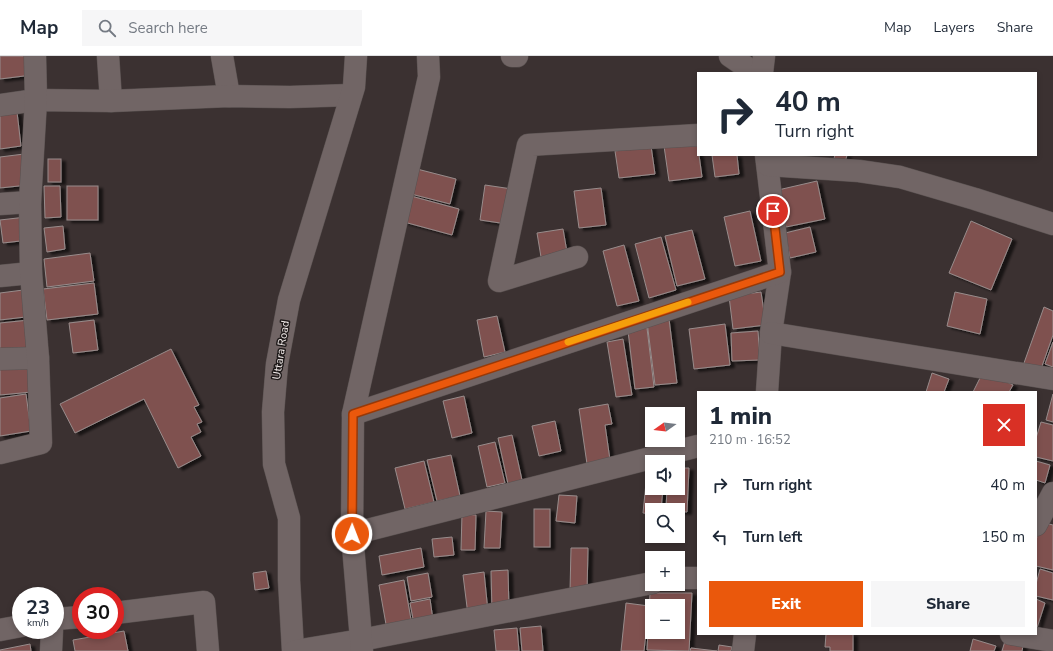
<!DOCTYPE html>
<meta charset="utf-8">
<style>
:root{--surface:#fff;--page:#f6f6f7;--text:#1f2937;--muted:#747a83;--line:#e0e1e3;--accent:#ea580c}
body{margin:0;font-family:"Nunito Sans",sans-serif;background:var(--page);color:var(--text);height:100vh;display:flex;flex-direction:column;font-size:15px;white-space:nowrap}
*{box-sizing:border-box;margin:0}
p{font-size:13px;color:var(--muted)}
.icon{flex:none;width:22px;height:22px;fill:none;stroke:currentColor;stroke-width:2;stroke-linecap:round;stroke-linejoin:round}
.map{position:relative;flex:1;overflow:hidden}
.drawer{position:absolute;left:697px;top:335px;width:340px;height:244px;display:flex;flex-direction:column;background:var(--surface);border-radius:0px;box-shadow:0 2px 6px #0003}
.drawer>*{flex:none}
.banner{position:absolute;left:697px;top:16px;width:340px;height:84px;border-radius:0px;box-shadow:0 2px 6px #0003;background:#fff;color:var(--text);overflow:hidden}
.needle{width:26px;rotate:256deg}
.tools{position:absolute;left:645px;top:351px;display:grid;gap:8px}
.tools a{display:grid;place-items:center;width:40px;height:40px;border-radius:0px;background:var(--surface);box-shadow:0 2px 6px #0003;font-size:20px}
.speed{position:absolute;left:12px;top:531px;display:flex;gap:8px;font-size:20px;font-weight:700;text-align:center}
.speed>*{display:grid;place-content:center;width:52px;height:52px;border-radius:50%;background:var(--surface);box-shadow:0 2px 6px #0003;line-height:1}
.speed small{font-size:10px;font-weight:400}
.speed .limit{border:6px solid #d22;background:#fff;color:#111}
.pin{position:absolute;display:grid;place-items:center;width:34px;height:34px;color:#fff;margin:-17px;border:2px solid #fff;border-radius:50%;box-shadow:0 1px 4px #0007}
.me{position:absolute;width:44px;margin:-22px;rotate:1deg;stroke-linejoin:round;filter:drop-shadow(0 0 3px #0008)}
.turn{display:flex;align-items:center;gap:14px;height:84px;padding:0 12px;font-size:18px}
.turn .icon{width:52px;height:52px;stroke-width:2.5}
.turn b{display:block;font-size:28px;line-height:34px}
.round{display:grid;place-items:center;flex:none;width:42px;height:42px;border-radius:0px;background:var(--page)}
.head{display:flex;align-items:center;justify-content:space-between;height:68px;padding:0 12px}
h1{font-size:24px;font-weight:800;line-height:30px}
.action{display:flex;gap:8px;margin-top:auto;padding:8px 12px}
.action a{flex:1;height:46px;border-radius:0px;background:var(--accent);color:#fff;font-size:16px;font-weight:800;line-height:46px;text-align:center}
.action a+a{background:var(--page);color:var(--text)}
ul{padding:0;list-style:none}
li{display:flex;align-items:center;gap:12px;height:52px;padding:0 12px}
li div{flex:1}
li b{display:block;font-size:15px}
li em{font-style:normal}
header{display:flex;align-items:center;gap:24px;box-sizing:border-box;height:56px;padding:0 20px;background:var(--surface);border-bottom:1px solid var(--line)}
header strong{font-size:19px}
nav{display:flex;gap:22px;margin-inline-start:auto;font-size:14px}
.search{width:280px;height:36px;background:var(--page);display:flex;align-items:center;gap:10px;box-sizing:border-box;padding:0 14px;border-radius:0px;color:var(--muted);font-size:15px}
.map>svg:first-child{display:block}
.building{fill:#7f5150;stroke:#988c8b;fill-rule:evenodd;filter:url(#shadow)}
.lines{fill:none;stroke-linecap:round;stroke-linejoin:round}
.minor-casing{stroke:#595150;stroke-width:23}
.minor{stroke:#716565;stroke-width:22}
.route-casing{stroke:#983908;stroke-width:10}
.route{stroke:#ea580c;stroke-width:7}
.slow{stroke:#f59e0b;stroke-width:7}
.labels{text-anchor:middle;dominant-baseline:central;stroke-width:3;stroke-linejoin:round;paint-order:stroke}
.street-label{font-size:11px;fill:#f6efee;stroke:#1f1a1a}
</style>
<header>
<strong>Map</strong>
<div class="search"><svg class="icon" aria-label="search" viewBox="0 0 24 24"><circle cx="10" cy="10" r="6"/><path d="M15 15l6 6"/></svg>Search here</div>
<nav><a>Map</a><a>Layers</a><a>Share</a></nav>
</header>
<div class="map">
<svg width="1053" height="595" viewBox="0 0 1053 595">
<defs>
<filter id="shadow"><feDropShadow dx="4.5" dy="2.5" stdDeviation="1" flood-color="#0009"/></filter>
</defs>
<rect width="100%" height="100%" fill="#3b3131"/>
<g class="building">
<path d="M0,0H30L32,19L0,23Z"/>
<path d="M17,56L21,90L0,93V58Z"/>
<path d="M651,90L655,118L619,122L615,95Z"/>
<path d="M664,90H698V99H699L702,121L669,125Z"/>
<path d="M24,98L28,129L0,132V101Z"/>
<path d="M712,99H737L739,118L715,121Z"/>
<path d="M835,99H847L844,110L833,106Z"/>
<rect x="48" y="103" width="13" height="23"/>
<path d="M417,113L456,123L450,148L411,138Z"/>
<path d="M817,125L825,163L786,171L778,134Z"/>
<path d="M485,129L512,133L507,168L480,164Z"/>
<path d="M44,130H60L61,161L45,162Z"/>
<rect x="67" y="130" width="31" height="34"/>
<path d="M601,132L606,169L579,172L574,135Z"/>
<path d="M411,140L459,153L452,179L404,166Z"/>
<path d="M750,155L761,205L735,210L724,161Z"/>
<path d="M26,161L29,184L3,187L0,164Z"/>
<path d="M971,165L1012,183L991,234L949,217Z"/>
<path d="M63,170L65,193L47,196L44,172Z"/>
<path d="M810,171L816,196L790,202L785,177Z"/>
<path d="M563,173L568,202L542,207L537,177Z"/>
<path d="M692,174L705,223L677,230L665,180Z"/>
<path d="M661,181L676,234L649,242L635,188Z"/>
<path d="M624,189L639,245L617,250L603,195Z"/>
<path d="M90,197L94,225L47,231L44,203Z"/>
<path d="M94,227L98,258L47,264L43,233Z"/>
<path d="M31,233L34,260L0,264V237Z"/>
<path d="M761,236L766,269L733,273L729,240Z"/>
<path d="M955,236L987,243L980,278L947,270Z"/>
<path d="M1044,251L1053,255V279L1041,313L1024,307Z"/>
<path d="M497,260L505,296L484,301L477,264Z"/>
<path d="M669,263L677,327L655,329L647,266Z"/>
<path d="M29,264L33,292L0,297V267Z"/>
<path d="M94,264L98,294L73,297L69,267Z"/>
<path d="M725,268L730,309L694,313L689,273Z"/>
<path d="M647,272L654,331L635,333L628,275Z"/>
<path d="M758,275L760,304L732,305L731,277Z"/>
<path d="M623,283L632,339L616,341L607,286Z"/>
<path d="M1053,286V311L1045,308Z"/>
<path d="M171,293L199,349L194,351L202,366L197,368L201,376L191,381L201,400L178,412L144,343L75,377L60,348Z"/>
<path d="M28,309L32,336L0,339V313Z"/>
<path d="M984,314L1013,329L1009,336H973Z"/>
<path d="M932,317L949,323L944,336H926Z"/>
<path d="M26,338L31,375L0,380V342Z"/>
<path d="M1053,338V366L1046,364Z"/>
<path d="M464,340L472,377L452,382L443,345Z"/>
<path d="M608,348L612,368L605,369L610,404L587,408L579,353Z"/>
<path d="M555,365L561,395L539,400L532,370Z"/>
<path d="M1041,366L1053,369V405L1036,401V382Z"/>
<path d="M512,379L522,424L508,428L498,382Z"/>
<path d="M495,386L505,427L487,431L478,390Z"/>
<path d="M451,399L460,440L437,445L427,404Z"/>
<path d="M424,405L434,446L405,453L395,412Z"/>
<path d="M1036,405L1050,409L1045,427L1036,424Z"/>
<path d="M678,412H689L687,456L666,454L667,432H678Z"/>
<path d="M647,417L652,418V432H663L661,454H652V458L643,457Z"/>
<path d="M559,439L577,440L575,467L556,465Z"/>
<rect x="534" y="453" width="16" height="38"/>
<path d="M486,455L502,456L500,492H484Z"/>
<path d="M462,458L476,459L475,494H461Z"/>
<path d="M1041,466L1053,469V514L1036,510V484Z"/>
<path d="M452,481L454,499L434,501L432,483Z"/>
<path d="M421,492L424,511L382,519L379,500Z"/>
<path d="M571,492H588L587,536L570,535Z"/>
<path d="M1040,513L1053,517V544L1036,540V528Z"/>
<path d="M508,514L509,554H492L491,515Z"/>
<path d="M266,515L269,532L255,534L253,517Z"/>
<path d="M484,516L488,556L468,559L463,519Z"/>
<path d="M428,517L432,541L411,545L407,521Z"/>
<path d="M404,524L412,569L387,574L379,529Z"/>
<path d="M650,537H692L689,595L647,594ZM652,550H678V576H652Z"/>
<path d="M430,543L433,564L414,568L410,547Z"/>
<path d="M1036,543L1045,547L1036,575Z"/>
<path d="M626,547L649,550L644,595H621Z"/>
<path d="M541,570L543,595H522L520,572Z"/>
<path d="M517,572L519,595H496L494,574Z"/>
<path d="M124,575L128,595H75L73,584Z"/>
<path d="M826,578H853V595H830V591H825Z"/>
<path d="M973,583L996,590L994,595H970Z"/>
<path d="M1005,585L1023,590L1022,595H1002Z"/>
<path d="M30,588L31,595H0V594Z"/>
<path d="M719,589L732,591L731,595H718Z"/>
<path d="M691,592L717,595H690Z"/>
</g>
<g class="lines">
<defs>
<g id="minor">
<path d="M108,0L111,45"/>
<path d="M222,0L229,40"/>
<path d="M512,0H517"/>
<path d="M730,0L746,11L748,17"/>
<path d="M762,17L764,0"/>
<path d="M0,49L36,44L111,45L229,40L290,41L351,39"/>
<path d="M766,99L780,216L771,277L767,336"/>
<path d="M768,109L859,115L900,121L975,143L1053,168"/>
<path d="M0,148L30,146"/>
<path d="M577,201L499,225L528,89L698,79"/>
<path d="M0,220L31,217"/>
<path d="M771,277L1053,323"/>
<path d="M0,303L38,302"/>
<path d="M353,358L780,216"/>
<path d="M0,397L41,387L38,302L31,217L30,146L36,44L35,0"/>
<path d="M1036,469L1053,437"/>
<path d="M352,478L698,390"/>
<path d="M678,522H698"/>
<path d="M115,557L204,546L208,595"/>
<path d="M55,563L81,561"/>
<path d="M0,574L21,570"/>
<path d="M1011,578L1053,585"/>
<path d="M51,595L52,574"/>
<path d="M293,595L289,524V462L274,408L273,356L277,308L289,244L354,31L356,0"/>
<path d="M295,595L361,584L652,527"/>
<path d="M362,595L352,478L353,358L429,21L428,0"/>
<path d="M743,595L745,578"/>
</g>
</defs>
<use href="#minor" class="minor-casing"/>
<use href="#minor" class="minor"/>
</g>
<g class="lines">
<defs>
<path id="route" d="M352,478L353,358L780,216L773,155"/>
</defs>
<use href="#route" class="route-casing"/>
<use href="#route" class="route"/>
<path class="slow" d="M568,286L688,246"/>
</g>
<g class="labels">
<g class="street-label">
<text transform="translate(281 294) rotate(-81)">Uttara Road</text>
</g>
</g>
</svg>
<div class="tools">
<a><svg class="needle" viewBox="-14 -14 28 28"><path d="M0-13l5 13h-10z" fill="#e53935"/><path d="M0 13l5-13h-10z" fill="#747a83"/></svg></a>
<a><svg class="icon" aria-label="sound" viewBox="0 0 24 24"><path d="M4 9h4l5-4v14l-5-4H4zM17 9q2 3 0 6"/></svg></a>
<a><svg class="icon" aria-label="search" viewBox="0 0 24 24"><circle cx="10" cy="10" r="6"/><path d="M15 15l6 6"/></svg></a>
<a>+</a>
<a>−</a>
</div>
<div class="speed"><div>23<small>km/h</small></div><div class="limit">30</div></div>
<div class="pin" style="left:773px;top:155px;background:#d93025"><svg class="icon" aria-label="arrive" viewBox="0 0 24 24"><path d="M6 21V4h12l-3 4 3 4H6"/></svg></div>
<svg class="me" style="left:352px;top:478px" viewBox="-20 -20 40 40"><circle r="17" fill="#ea580c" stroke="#fff" stroke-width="3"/><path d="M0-11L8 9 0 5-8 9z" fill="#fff"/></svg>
<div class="banner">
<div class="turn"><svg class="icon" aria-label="right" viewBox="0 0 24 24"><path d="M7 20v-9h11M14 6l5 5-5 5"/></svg><div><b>40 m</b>Turn right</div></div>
</div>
<section class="drawer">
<div class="head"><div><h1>1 min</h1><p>210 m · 16:52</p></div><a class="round" style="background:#d93025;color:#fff"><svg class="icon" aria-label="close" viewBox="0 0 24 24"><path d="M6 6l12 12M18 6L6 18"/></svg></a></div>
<ul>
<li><svg class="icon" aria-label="right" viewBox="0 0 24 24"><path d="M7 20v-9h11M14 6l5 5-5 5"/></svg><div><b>Turn right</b></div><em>40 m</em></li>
<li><svg class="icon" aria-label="left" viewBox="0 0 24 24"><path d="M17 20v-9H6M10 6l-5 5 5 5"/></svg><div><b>Turn left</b></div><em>150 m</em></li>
</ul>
<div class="action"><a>Exit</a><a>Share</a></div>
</section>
</div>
